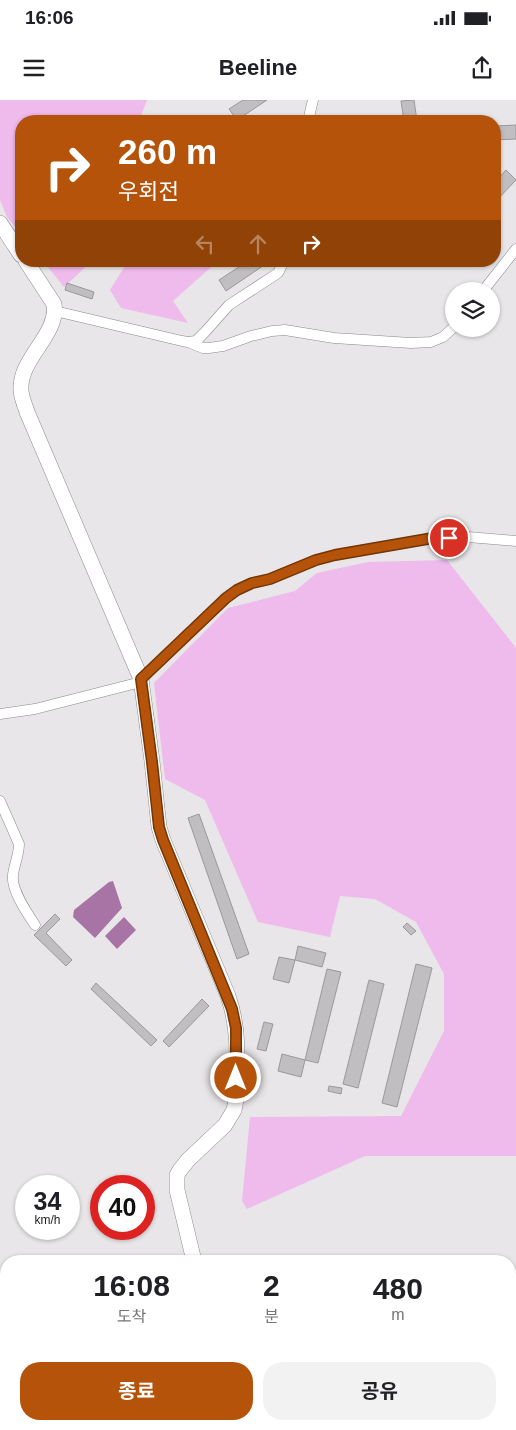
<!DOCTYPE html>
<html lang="ko">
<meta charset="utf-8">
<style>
:root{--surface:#fff;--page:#f2f2f2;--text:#202124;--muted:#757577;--accent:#b45309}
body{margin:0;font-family:Arial,"Noto Sans KR",sans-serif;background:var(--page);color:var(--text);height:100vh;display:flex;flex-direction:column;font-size:19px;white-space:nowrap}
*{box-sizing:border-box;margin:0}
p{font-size:16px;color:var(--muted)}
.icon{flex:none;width:28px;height:28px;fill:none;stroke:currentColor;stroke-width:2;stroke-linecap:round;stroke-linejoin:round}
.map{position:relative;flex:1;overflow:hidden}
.side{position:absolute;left:0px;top:1155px;width:516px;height:175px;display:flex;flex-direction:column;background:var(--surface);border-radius:20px 20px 0 0;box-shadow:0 1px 4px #0004}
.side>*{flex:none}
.hud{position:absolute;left:15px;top:15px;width:486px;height:152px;border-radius:20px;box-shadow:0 1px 4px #0004;background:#b45309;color:#fff;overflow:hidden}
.buttons{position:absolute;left:445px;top:182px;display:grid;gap:10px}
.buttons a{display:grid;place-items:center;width:55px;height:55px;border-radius:50%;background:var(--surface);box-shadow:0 1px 4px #0004;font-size:25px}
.speed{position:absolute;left:15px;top:1075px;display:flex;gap:10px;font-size:25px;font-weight:700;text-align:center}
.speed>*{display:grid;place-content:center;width:65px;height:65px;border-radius:50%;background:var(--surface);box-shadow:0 1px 4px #0004;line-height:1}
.speed small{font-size:12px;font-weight:400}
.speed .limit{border:8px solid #d22;background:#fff;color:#111}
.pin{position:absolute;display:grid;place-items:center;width:42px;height:42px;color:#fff;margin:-21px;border:2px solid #fff;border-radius:50%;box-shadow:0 1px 5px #0007}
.me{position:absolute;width:55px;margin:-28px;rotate:0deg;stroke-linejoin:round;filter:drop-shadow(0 0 4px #0008)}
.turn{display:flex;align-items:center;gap:18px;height:105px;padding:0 20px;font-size:22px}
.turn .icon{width:65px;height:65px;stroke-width:2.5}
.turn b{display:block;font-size:35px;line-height:42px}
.lanes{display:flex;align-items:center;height:48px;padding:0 20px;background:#0003;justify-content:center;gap:25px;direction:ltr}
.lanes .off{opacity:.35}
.eta{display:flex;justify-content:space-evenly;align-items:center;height:85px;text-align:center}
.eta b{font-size:30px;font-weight:700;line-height:35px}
.button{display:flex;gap:10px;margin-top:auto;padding:10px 20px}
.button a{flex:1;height:58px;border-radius:20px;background:var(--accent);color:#fff;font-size:20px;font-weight:700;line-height:58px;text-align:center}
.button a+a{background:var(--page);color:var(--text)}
.status{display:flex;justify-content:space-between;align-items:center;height:35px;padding:0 25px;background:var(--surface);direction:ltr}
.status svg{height:14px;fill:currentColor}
header{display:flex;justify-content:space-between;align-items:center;height:65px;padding:0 20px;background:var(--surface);font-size:22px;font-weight:700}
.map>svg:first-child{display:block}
.green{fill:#efbaec}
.water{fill:#a774a5}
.building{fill:#c0bec0;stroke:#9a989a}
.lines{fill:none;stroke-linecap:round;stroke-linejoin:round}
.street-casing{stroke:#8b898b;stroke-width:11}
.secondary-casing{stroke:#8b898b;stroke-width:16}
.street{stroke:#fff;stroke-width:10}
.secondary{stroke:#fff;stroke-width:15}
.route-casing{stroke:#753606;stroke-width:12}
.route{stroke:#b45309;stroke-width:9}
</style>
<div class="status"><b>16:06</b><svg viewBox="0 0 49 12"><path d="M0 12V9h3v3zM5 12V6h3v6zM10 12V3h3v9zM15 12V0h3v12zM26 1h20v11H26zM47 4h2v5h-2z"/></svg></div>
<header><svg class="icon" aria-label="menu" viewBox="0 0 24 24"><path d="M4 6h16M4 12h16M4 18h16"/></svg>Beeline<svg class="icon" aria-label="share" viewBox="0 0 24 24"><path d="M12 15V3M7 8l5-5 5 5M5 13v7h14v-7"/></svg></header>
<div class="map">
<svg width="516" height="1330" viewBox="0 0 516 1330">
<rect width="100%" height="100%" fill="#e8e6e8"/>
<g class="green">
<path d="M0,0H147L139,21H21V134L7,117L0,100Z"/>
<path d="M43,161H92L64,187Z"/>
<path d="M128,161H218L173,201L188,223L121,208L110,190Z"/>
<path d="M447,460L516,548V1056H365L247,1109L242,1101L250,1017L401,1016L444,931V874L416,822L375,799L340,796L330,837L258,822L205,700L165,679L154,583L228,508L295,491L317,473L368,462Z"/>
</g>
<g class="water">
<path d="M113,781L122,808L95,838L73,817L74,810L109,782Z"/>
<path d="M124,817L136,830L117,849L105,836Z"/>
</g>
<g class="building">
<path d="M243,0H267L237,20L229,9Z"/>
<path d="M414,0L417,21H404L401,1Z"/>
<path d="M516,25V39L495,40V26Z"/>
<path d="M506,70L516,80L495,102V82Z"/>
<path d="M248,161H270L226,191L219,180Z"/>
<path d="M67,183L94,192L92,199L65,190Z"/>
<path d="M199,714L249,854L237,859L188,718Z"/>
<path d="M55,814L60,819L46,833L72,860L66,866L34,835Z"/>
<path d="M407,823L416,831L411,835L403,827Z"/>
<path d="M298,846L326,853L322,867L295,860Z"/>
<path d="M279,857L295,860L289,883L273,879Z"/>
<path d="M416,864L432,868L397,1007L382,1003Z"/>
<path d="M327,869L341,872L318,963L305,960Z"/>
<path d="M369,880L384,884L358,988L343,984Z"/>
<path d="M96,883L157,940L151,946L91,889Z"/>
<path d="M202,899L209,906L169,947L163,941Z"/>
<path d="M264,922L273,924L266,951L257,949Z"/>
<path d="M282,954L305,960L301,977L278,971Z"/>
<path d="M329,986L342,988L341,994L328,991Z"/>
</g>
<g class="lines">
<defs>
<g id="street">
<path d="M308,21L313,0"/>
<path d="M483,191L516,149"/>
<path d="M55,211L182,241L188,242L196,241L205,232L229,205L278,173L282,165V161"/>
<path d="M188,242L203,248H209L223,246L251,236L272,231L285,230L334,238L411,243L431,242L443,237L454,227"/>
<path d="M0,614L35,609L137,583L226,498L237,490L252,483L269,479L316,460L335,455L433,438L468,437L516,441"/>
<path d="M0,701L19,744C19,755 14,765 13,775C11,790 27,813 35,825"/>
<path d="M0,1272L6,1278"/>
<path d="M28,1330L29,1324"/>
</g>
<g id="secondary">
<path d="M0,123L21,155"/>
<path d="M26,161L54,204C59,235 19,258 21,290C21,297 25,305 27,312L141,579L152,661L159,727L163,740L228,896C240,929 237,965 236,1000L234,1010L225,1025L188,1060L180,1070L177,1075V1090L194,1161"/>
<path d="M211,1324L212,1330"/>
</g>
</defs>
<use href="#street" class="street-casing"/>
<use href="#secondary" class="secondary-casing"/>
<use href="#street" class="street"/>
<use href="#secondary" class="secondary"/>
</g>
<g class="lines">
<defs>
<path id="route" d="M236,978V928L232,909L163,740L159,727L152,662L141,579L226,498L237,490L252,483L270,479L316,460L335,455L433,438H449"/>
</defs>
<use href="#route" class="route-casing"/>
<use href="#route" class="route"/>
</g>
</svg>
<div class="buttons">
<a><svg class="icon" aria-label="layers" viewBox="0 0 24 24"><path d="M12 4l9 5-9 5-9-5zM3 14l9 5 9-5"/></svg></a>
</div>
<div class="speed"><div>34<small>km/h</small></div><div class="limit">40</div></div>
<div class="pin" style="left:449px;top:438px;background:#d93025"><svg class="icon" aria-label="arrive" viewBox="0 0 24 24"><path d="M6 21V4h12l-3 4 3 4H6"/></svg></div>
<svg class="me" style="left:236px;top:978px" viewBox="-20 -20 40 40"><circle r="17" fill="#b45309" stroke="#fff" stroke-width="3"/><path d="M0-11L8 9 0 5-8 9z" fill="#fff"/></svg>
<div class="hud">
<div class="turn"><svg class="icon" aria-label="right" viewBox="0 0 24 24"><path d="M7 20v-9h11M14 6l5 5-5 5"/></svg><div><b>260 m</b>우회전</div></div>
<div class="lanes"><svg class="icon off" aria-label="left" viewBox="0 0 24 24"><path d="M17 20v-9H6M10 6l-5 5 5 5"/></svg><svg class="icon off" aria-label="ahead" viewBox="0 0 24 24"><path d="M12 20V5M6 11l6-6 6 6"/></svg><svg class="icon" aria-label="right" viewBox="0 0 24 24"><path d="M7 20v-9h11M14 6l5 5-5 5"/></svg></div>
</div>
<section class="side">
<div class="eta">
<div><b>16:08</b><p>도착</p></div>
<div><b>2</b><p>분</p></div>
<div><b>480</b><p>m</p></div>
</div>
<div class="button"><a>종료</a><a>공유</a></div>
</section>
</div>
